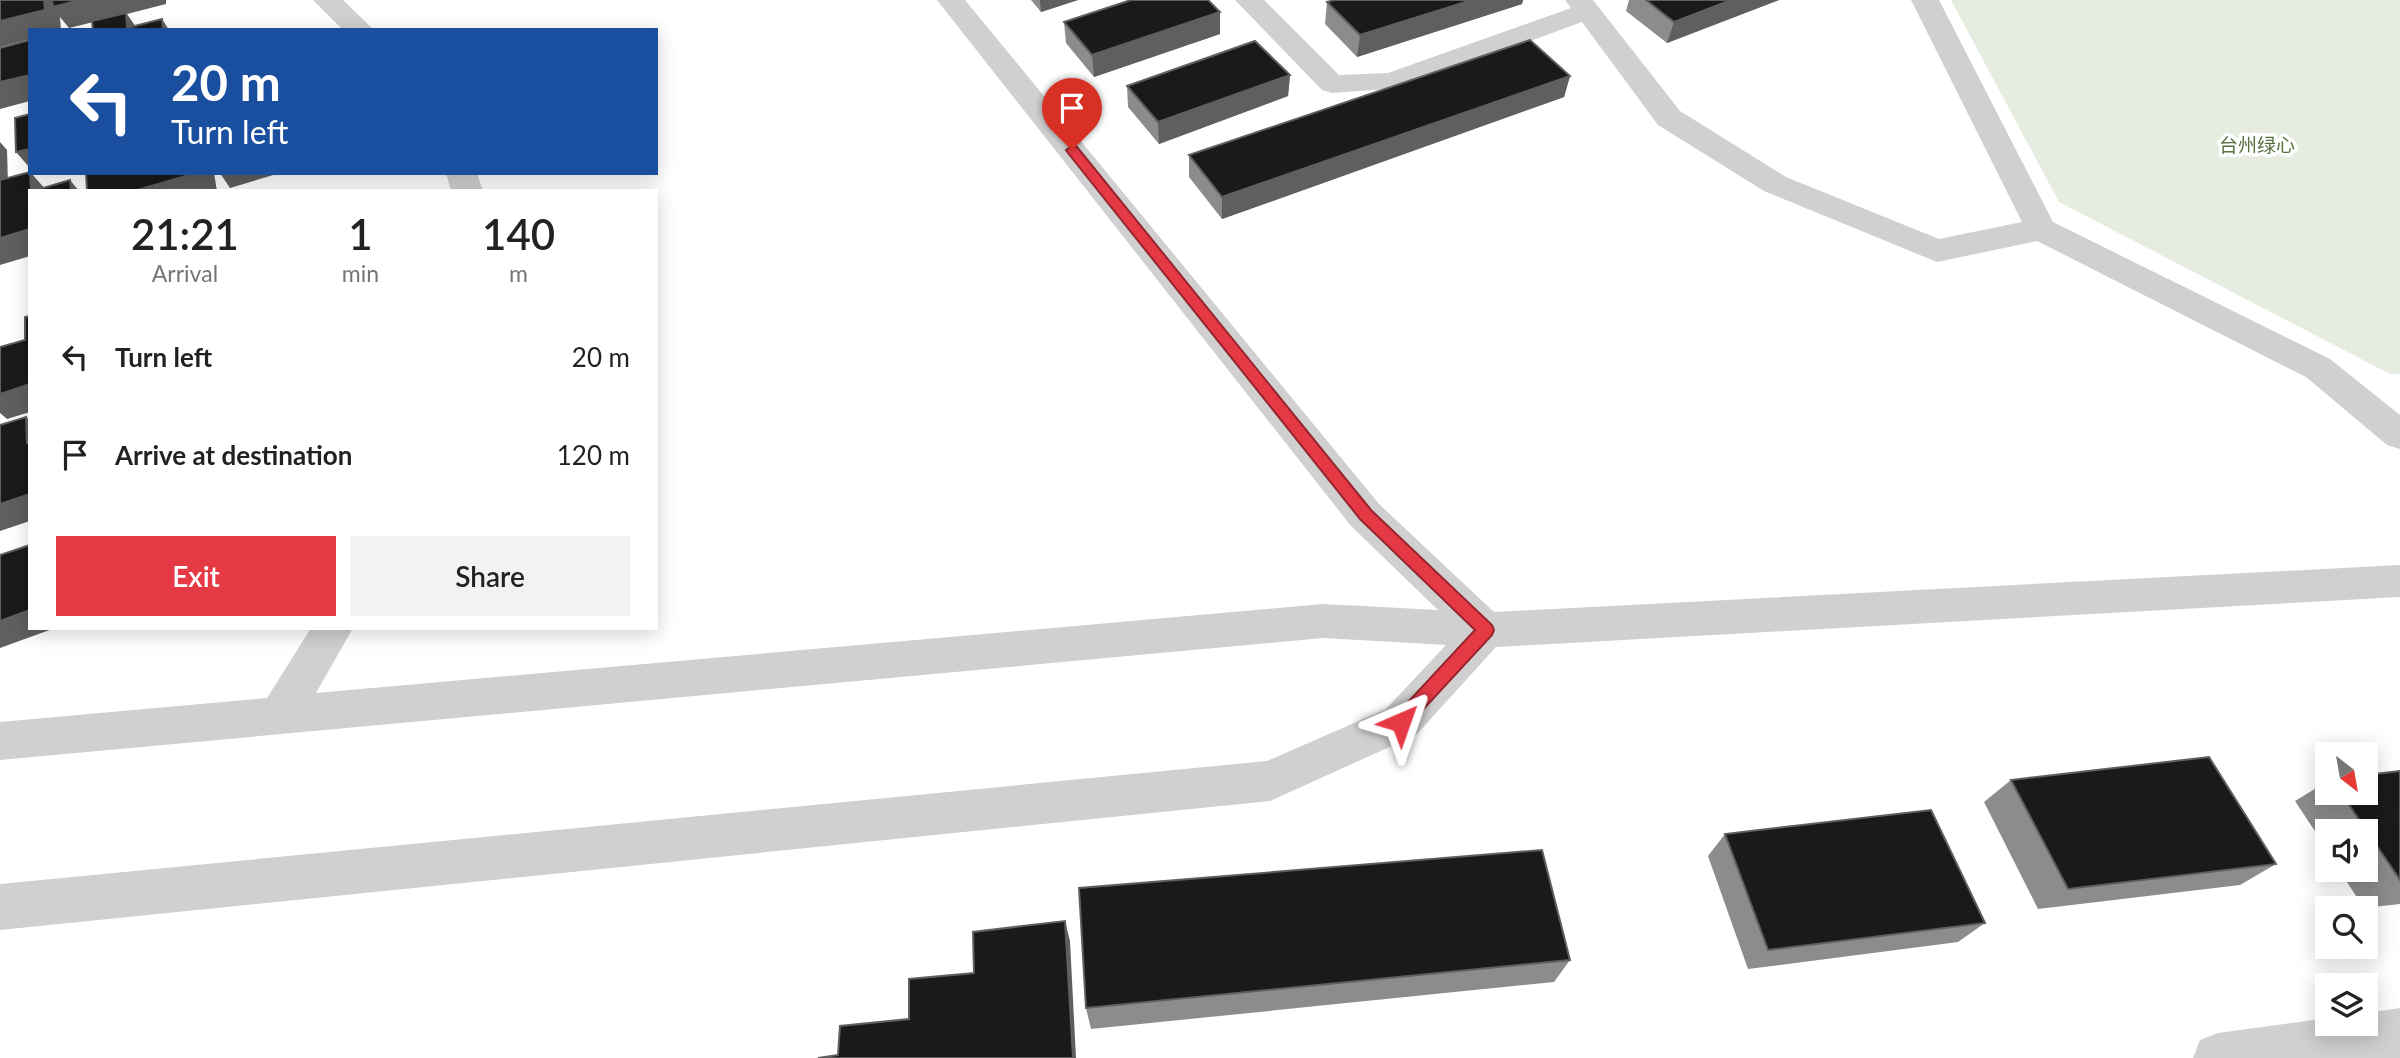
<!DOCTYPE html>
<meta charset="utf-8">
<style>
:root{--surface:#fff;--page:#f2f2f2;--text:#222;--muted:#767676;--accent:#e63946}
body{margin:0;font-family:Lato,"Noto Sans SC",sans-serif;background:var(--page);color:var(--text);height:100vh;display:flex;flex-direction:column;font-size:26px;white-space:nowrap}
*{box-sizing:border-box;margin:0}
p{font-size:23px;color:var(--muted)}
.icon{flex:none;width:38px;height:38px;fill:none;stroke:currentColor;stroke-width:2;stroke-linecap:round;stroke-linejoin:round}
.map{position:relative;flex:1;overflow:hidden}
.sheet{position:absolute;left:28px;top:189px;width:630px;height:441px;display:flex;flex-direction:column;background:var(--surface);border-radius:0px;box-shadow:0 4px 18px #0003}
.sheet>*{flex:none}
.top-card{position:absolute;left:28px;top:28px;width:630px;height:147px;border-radius:0px;box-shadow:0 4px 18px #0003;background:#1a4fa0;color:#fff;overflow:hidden}
.needle{width:46px;rotate:149deg}
.controls{position:absolute;left:2315px;top:742px;display:grid;gap:14px}
.controls a{display:grid;place-items:center;width:63px;height:63px;border-radius:0px;background:var(--surface);box-shadow:0 4px 18px #0003;font-size:35px}
.pin{position:absolute;display:grid;place-items:center;width:60px;height:60px;color:#fff;margin:-72px -30px;border-radius:50% 50% 50% 0;rotate:-45deg;box-shadow:0 0 7px #0007}
.pin .icon{rotate:45deg}
.me{position:absolute;width:77px;margin:-38px;rotate:43deg;stroke-linejoin:round;filter:drop-shadow(0 0 5px #0008)}
.turn{display:flex;align-items:center;gap:24px;height:147px;padding:0 28px;font-size:32px}
.turn .icon{width:91px;height:91px;stroke-width:2.5}
.turn b{display:block;font-size:49px;line-height:60px}
.eta{display:flex;justify-content:space-evenly;align-items:center;height:119px;text-align:center}
.eta b{font-size:42px;font-weight:600;line-height:49px}
.primary-button{display:flex;gap:14px;margin-top:auto;padding:14px 28px}
.primary-button a{flex:1;height:80px;border-radius:0px;background:var(--accent);color:#fff;font-size:28px;font-weight:600;line-height:80px;text-align:center}
.primary-button a+a{background:var(--page);color:var(--text)}
ul{padding:0;list-style:none}
li{display:flex;align-items:center;gap:21px;height:98px;padding:0 28px}
li div{flex:1}
li b{display:block;font-size:26px}
li em{font-style:normal}
.map>svg:first-child{display:block}
.green{fill:#e6ecdf}
.lines{fill:none;stroke-linecap:round;stroke-linejoin:round}
.minor{fill:#d0d0d0;fill-rule:evenodd}
.wall{fill:#8c8c8c}
.shaded-wall{fill:#5f5f5f}
.building{fill:#1a1a1a;stroke:#5f5f5f;stroke-width:2}
.route{fill:#e63946;stroke:#96252e;stroke-width:2}
.labels{text-anchor:middle;dominant-baseline:central;stroke-width:7;stroke-linejoin:round;paint-order:stroke}
.far-park-label{font-size:19px;fill:#56703f;stroke:#fff}
</style>
<div class="map">
<svg width="2400" height="1058" viewBox="0 0 2400 1058">
<rect width="100%" height="100%" fill="#fff"/>
<path class="green" d="M1951,0H2400V374H2390L2059,202Z"/>
<g class="lines">
<g class="minor">
<path d="M313,0H343L374,30H343Z"/>
<path d="M937,0H965L1379,504L1494,612L2400,565V597L1496,647L1416,735L1270,801L0,930V884L1267,761L1386,709L1446,645L1323,638L0,760V722L267,698L311,628H353L316,693L1323,604L1438,610L1351,526Z"/>
<path d="M1235,0H1264L1339,75L1388,73L1571,8L1565,0H1593L1680,111L1786,177L1939,239L2022,222L1911,0H1939L2053,222L2330,359L2400,415V449L2387,445L2306,377L2037,241L1937,262L1764,191L1658,125L1582,22L1401,88L1332,93L1322,90Z"/>
<path d="M446,173H477L483,191H451Z"/>
<path d="M2400,1008V1058H2193L2200,1040L2218,1033L2328,1018V1024H2366V1013Z"/>
</g>
</g>
<g class="wall">
<path d="M1031,0H1078L1041,12Z"/>
<path d="M1334,0H1523L1522,4L1357,57L1325,24L1327,2Z"/>
<path d="M1629,0H1779L1667,43L1626,11Z"/>
<path d="M1064,22L1220,34L1094,77L1066,43Z"/>
<path d="M1290,75L1288,96L1159,144L1128,107L1127,86Z"/>
<path d="M1570,76L1564,97L1222,219L1189,177V155Z"/>
<path d="M2400,771V904L2364,908L2339,870H2366V831H2328V851L2295,801L2328,781V793H2366Z"/>
<path d="M2011,780L2276,864L2240,885L2038,909L1984,802Z"/>
<path d="M1725,834L1985,923L1958,942L1748,969L1708,856Z"/>
<path d="M1570,960L1554,982L1091,1029L1086,1008Z"/>
</g>
<g class="shaded-wall">
<path d="M44,0H166V4L127,14L138,30L127,28L126,14L69,28L60,17L61,30H30V39L0,47V21Z"/>
<path d="M1040,0H1078L1041,12Z"/>
<path d="M1472,0H1523L1522,4L1357,57L1360,35Z"/>
<path d="M1731,0H1779L1667,43L1674,22Z"/>
<path d="M1220,12V34L1094,77L1092,55Z"/>
<path d="M162,19L169,30H163Z"/>
<path d="M30,75V101L0,109V82Z"/>
<path d="M1290,75L1288,96L1159,144L1158,122Z"/>
<path d="M1570,76L1564,97L1222,219V197Z"/>
<path d="M0,142L7,150L8,184L0,186Z"/>
<path d="M30,149V168L16,152Z"/>
<path d="M30,173H31L47,191H31Z"/>
<path d="M196,173H214L217,191H134Z"/>
<path d="M220,173H280L230,188Z"/>
<path d="M70,180L79,191H71Z"/>
<path d="M30,229V256L0,265V238Z"/>
<path d="M30,384V412L7,419L0,413V394Z"/>
<path d="M26,417L30,420V445L27,443Z"/>
<path d="M30,494V521L0,531V504Z"/>
<path d="M30,610V628H55L0,648V621Z"/>
<path d="M1065,921L1070,941L1076,1058H1073Z"/>
</g>
<g class="building">
<path d="M0,0H44L45,10L0,21Z"/>
<path d="M52,0H80L53,7Z"/>
<path d="M1131,0H1208L1220,12L1092,55L1064,22Z"/>
<path d="M1334,0H1472L1360,35L1327,2Z"/>
<path d="M1646,0H1731L1674,22Z"/>
<path d="M126,13L127,28L162,19L163,30H93L92,21Z"/>
<path d="M30,40V75L0,82V48Z"/>
<path d="M1530,40L1570,76L1222,197L1189,155Z"/>
<path d="M1255,41L1290,75L1158,122L1127,86Z"/>
<path d="M30,114V149L16,152L15,118Z"/>
<path d="M30,172L31,191H30V229L0,238V180Z"/>
<path d="M86,173H196L134,191H87Z"/>
<path d="M70,180L71,191H33Z"/>
<path d="M30,316V384L0,394V347L25,340V317Z"/>
<path d="M26,417L27,443L30,442V494L0,504V425Z"/>
<path d="M30,545V610L0,621V555Z"/>
<path d="M2209,757L2276,864L2068,889L2011,780Z"/>
<path d="M2400,771V880L2341,793H2366V775Z"/>
<path d="M1931,810L1985,923L1768,950L1725,834Z"/>
<path d="M1542,850L1570,960L1086,1008L1079,888Z"/>
<path d="M1065,921L1073,1058H818L838,1055L840,1026L909,1019V979L974,973L973,932Z"/>
</g>
<path class="route" d="M1072,146L1077,147L1371,510L1492,625L1494,630L1492,635L1407,727L1401,730L1395,727L1392,722L1395,716L1475,630L1360,519L1068,153L1066,150Z"/>
<g class="labels">
<g class="far-park-label">
<text x="2257" y="144">台州绿心</text>
</g>
</g>
</svg>
<div class="controls">
<a><svg class="needle" viewBox="-14 -14 28 28"><path d="M0-13l5 13h-10z" fill="#e53935"/><path d="M0 13l5-13h-10z" fill="#767676"/></svg></a>
<a><svg class="icon" aria-label="sound" viewBox="0 0 24 24"><path d="M4 9h4l5-4v14l-5-4H4zM17 9q2 3 0 6"/></svg></a>
<a><svg class="icon" aria-label="search" viewBox="0 0 24 24"><circle cx="10" cy="10" r="6"/><path d="M15 15l6 6"/></svg></a>
<a><svg class="icon" aria-label="layers" viewBox="0 0 24 24"><path d="M12 4l9 5-9 5-9-5zM3 14l9 5 9-5"/></svg></a>
</div>
<div class="pin" style="left:1072px;top:150px;background:#d93025"><svg class="icon" aria-label="arrive" viewBox="0 0 24 24"><path d="M6 21V4h12l-3 4 3 4H6"/></svg></div>
<svg class="me" style="left:1401px;top:722px" viewBox="-20 -20 40 40"><path d="M0-17L14 15 0 8-14 15z" fill="#e63946" stroke="#fff" stroke-width="4"/></svg>
<div class="top-card">
<div class="turn"><svg class="icon" aria-label="left" viewBox="0 0 24 24"><path d="M17 20v-9H6M10 6l-5 5 5 5"/></svg><div><b>20 m</b>Turn left</div></div>
</div>
<section class="sheet">
<div class="eta">
<div><b>21:21</b><p>Arrival</p></div>
<div><b>1</b><p>min</p></div>
<div><b>140</b><p>m</p></div>
</div>
<ul>
<li><svg class="icon" aria-label="left" viewBox="0 0 24 24"><path d="M17 20v-9H6M10 6l-5 5 5 5"/></svg><div><b>Turn left</b></div><em>20 m</em></li>
<li><svg class="icon" aria-label="arrive" viewBox="0 0 24 24"><path d="M6 21V4h12l-3 4 3 4H6"/></svg><div><b>Arrive at destination</b></div><em>120 m</em></li>
</ul>
<div class="primary-button"><a>Exit</a><a>Share</a></div>
</section>
</div>
